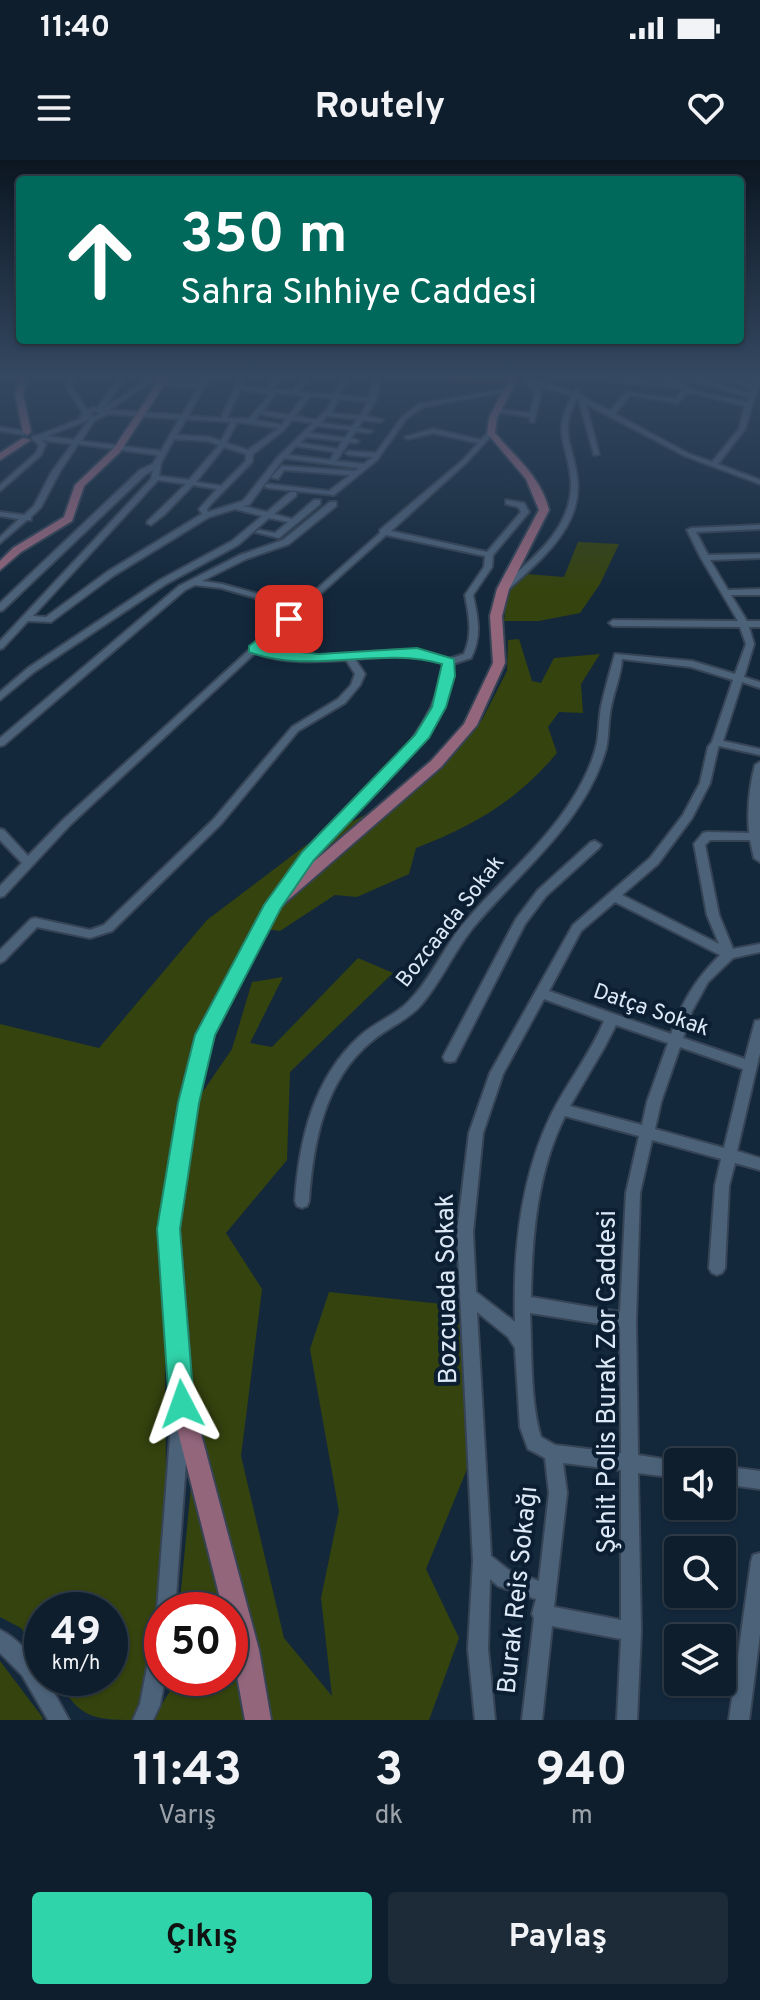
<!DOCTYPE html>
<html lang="tr">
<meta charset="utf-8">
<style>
:root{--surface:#0f1e2d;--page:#1d2b39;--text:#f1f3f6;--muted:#9ba2aa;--line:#2f3c49;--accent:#30d4aa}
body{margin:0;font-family:Overpass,sans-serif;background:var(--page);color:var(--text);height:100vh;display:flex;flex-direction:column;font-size:30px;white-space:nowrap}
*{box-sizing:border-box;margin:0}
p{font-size:26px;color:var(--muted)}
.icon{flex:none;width:44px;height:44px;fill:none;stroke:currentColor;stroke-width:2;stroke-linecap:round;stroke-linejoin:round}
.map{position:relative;height:1560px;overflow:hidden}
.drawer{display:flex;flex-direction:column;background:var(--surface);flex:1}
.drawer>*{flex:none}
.hud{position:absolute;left:16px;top:16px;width:728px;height:168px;border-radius:8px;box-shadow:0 2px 6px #0004,0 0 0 2px var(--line);background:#00695c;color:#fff;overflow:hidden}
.buttons{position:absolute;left:664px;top:1288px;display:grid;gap:16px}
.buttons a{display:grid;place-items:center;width:72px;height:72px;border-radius:8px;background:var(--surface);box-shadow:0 2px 6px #0004,0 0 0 2px var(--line);font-size:40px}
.speed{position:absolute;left:24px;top:1432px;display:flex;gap:16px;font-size:40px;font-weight:700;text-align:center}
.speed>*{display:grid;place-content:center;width:104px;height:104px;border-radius:50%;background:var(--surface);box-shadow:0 2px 6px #0004,0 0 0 2px var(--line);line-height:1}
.speed small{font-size:20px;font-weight:400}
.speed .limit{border:12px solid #d22;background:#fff;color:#111}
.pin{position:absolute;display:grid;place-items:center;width:68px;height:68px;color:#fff;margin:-34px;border-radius:16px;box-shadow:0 4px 12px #0006}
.me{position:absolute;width:88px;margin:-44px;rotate:356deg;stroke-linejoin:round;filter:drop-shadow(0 0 6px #0008)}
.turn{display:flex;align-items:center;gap:28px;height:168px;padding:0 32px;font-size:36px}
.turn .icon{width:104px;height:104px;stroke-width:2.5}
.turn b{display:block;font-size:56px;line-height:68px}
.eta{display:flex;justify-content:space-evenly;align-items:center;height:136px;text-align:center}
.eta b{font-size:48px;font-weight:700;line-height:56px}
.action{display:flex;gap:16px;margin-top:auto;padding:16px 32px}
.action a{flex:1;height:92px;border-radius:8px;background:var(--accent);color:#111;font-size:32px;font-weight:700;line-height:92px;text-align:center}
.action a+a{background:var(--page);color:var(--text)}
.status{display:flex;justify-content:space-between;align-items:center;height:56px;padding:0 40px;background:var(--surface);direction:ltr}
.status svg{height:22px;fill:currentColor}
header{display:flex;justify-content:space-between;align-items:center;height:104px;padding:0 32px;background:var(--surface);font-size:36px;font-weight:700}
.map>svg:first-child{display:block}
.education{fill:#372c1d}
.green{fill:#35430e}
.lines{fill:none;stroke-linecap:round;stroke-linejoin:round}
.minor-casing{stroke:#364456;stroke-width:4}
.major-casing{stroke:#364456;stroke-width:4}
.minor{fill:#4c6279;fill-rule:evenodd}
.major{fill:#93667c;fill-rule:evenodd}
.route{fill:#30d4aa;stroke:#1f8a6e;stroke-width:2}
.labels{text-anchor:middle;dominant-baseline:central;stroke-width:8;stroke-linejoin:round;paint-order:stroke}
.street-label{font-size:22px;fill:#dce8f6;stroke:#0b1e32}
.near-street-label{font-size:26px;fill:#dce8f6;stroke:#0b1e32}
</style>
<div class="status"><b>11:40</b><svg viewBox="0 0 49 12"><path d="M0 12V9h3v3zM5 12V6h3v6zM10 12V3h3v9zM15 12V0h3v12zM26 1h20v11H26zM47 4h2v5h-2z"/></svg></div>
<header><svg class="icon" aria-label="menu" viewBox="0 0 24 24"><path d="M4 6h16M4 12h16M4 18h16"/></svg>Routely<svg class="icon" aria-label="heart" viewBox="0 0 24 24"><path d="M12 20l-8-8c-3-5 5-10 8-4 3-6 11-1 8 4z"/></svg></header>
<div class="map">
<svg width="760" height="1560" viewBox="0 0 760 1560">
<rect width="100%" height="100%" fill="#14283c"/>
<path class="education" d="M439,214H509V225L448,223L438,220Z"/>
<g class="green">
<path d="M578,382L619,384L600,424L580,453L539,461H504L508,432L527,414L564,417Z"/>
<path d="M519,479L532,521L541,523L554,498L600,494L581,524L583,553L559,552L548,567L557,593C517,641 473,666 416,688L409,714L357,737L335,735L280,771L258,768L199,877L164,1077L166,1320L159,1470L146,1535L134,1560C89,1560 79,1556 56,1518H110V1450H42V1498L21,1468L0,1457V864L99,888L207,760L306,685L414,630L482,560L507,511L508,480Z"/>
<path d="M358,798L393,813L290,912L287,1000L226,1073L262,1129L241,1296L284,1478L332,1536L321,1438L339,1351L310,1189L329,1132L461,1146L472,1297L426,1409L459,1478L429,1560H152L172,1528L173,1518H230V1450H179L196,1275L178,1072L193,946L232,889L252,822L283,817L250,883L272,887Z"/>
<path d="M0,1501L43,1558L42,1560H0Z"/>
</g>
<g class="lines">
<defs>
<g id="minor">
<path d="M69,214H75L72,227L87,250L93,247L97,248L122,214H128L104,248L156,214H163L109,250L182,255L198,228L160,225L158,222L200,224L206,214H212L188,256L221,258L241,214H247L242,226L267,229L276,214H282L273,229L293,231L305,214H311L299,232L334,235L344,214H350L340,235L369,238L375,214H381L376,240L366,256L383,260L380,262L363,260L358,268L372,271L369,273L356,271L351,278L359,281L356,283L349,282L336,301L364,304L373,297L349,295L346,293L349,291L376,293L402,257L419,244L511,228L514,230L423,247L406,259L377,300L334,335L268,328L264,326L268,324L329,331L350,315L284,310L278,319L271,317L282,306L355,311L359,308L284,298L249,345L243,346L267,352L290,332H296V336L274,354L292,359L314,340H320V344L279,378L255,372L259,370L275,373L288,362L269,358L238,385L166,424L34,512L0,540V532L28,508L160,420L232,381L262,356L235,349L209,357L113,416L51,462L28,461L3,488L0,489V481L151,319L153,310L146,314L3,450L0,451V443L140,310L153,304L158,295L78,284L59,313L41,347L31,357V360H27L0,383V377L19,359L0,356V352L24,355L34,346L51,313L72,284L41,280L46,284L41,295L0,331V325L36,293L39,285L32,279L33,276L39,275L82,258L80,256L83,253L66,227ZM240,230L270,234L249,259L227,258ZM276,233L304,236L289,255L263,251ZM310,236L333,238L328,248L316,260L295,256ZM339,239L368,242L360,256L331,253ZM94,251L100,253L96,256L89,255ZM108,254L179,259L161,291L81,281L95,260ZM260,254L286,259L282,265L255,260ZM327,256L357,259L352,267L321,263ZM186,259L231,262L221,281L209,277L177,275ZM89,260L74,280L47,276ZM292,260L313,263L277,298L243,341L208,352L207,349L211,344L252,302L253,294L284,270ZM237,262L279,268L248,290L226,283ZM317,266L350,270L345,278L309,273ZM306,277L342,281L338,289L300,283ZM174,279L208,281L219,285L189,320L159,316L161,303ZM296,286L335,292L330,300L288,295ZM224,287L246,294V301L221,326L196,322ZM158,320L186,324L148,361L147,363L151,365L164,355L193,325L217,329L199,349L202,354L107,412L46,457L33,456Z"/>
<path d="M636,214H682L749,233L751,228L705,214H714L752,224L755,214H760L759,227L757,229L745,269L718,304L760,320V324L685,296L586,244L599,294L594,295L579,240L577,238C558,273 573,284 577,317C584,366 540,400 508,430H502V426C533,398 574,367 571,320C568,283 551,275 572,236L533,224L541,232L534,262H530V257L493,251L496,249L530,253L535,232L524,221L520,219L522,216L574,232L576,229H580L579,234L583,235L585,238L610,251L626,232L675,239L684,229L577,217L580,215L672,224L665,219ZM674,215L748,237L747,242L698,232L671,218ZM688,232L745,246L739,269L712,302L689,294L615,254L630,235L677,243Z"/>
<path d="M0,267L24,271L27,273L24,275L0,271Z"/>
<path d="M433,269L481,280L489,272L494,273L467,302L391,371L487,392L521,352L518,347L506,344V340L524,343L529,352L493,395L492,407L473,435C478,458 482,476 471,498L453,504C451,514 450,524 446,534C421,602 358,644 313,697C302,710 294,724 284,738H276L274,735L276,732C286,719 294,705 304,692C349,640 413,600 437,533C440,524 442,513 444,503C414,494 386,496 355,499L365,514L360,525L345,543L298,571L221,664L112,771L90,778L37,767L4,801L0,803V790L31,759L35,758L90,770L104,765L213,660L292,567L338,539L351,525L355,514L346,500C315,502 286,504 255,493L71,664L4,736L0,737V726L22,703L0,680V669L4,670L28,696L63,660L294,449L221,428L195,425L185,430L4,585L0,586V578L179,426L240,395L283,380L330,342H336V346L289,384L246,399L202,421L222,424L299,445L380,373V370L463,300L478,283L433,273L408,279L405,277ZM386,375L485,396L484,407L465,435C469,456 473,474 464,494L449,499L426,492L402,490L298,497L276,494L260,488Z"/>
<path d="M760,365V369L696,372L708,395L760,394V398L710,400L728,430L760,429V435H731L747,461H760V467H749L754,484L744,517L760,522V528L742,522L723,581L760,589V595L719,586L718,588L710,623L692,658L658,704L622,735L719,784L707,755L694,684L703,673L707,672L749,673C747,650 749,628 755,605L760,602V702L754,698L750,680H710L705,685L719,755L733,789L760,784V792L733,798L708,822L692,851L683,878L745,899L754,865L755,861L760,860V893L737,991L760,998V1010L735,1003L729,1026L725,1108L722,1113L717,1115L712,1113L709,1108L715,1026L721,999L652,980L640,1033L636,1161L638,1295L682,1302H678V1318L638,1313L641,1471L637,1560H617L621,1479L552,1466L542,1560H522L534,1458L532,1454L536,1439L498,1426L490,1419L488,1489L495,1560H475L468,1489L473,1401L457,1072L469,973L490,913L573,765L650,698L683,655L700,623L708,587L712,582L733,520L691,507L622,499C621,516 614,531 611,547C608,561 609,575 606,589C585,663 519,712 472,769C453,793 441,822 421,845C407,861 387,868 372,881C324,920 313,983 309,1041L307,1046L302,1048L297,1046L295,1041C299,981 313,918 360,876C375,862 395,856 409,841C432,818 444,786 465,762C500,720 544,685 573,638C583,622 593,602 597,583C599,571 599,559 601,547C605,529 610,511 615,494L692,501L735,514L746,484L740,467L613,466L609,463L613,460L738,461L701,398L687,370L691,368ZM615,742L720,795C695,820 683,840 671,874L549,831L581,771ZM544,839L604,861C590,895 566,924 550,957C520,1020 513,1093 515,1162L476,1132L473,1072L483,973L503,914ZM616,865L668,883L647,942L642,965L570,946L604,888ZM680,887L743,909L724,988L655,969L661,942ZM565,956L639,976L626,1033L620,1152L531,1137C532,1076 537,1012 565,956ZM477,1152L508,1177L515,1188L520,1267L528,1289L545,1298L549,1333L539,1421L510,1411L491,1396ZM530,1153L620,1167L621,1293L555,1285L541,1277C530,1242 532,1190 530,1153ZM563,1303L621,1310V1460L554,1447L567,1333Z"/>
<path d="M595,681L601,685L599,688L546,736L525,764L455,901L450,902L445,901L443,897L516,759L538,730L591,682Z"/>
<path d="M180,1254L186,1257L189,1263L175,1450H162V1458L159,1457L157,1450L171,1263L174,1257Z"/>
<path d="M722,1306L760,1311V1329L722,1324Z"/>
<path d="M760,1393V1474L749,1560H729L751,1402L753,1395Z"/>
<path d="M0,1470C14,1476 42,1502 42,1518H46L69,1560H48L22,1515L0,1493Z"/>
<path d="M162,1471V1518H165L160,1545L153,1560H133L140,1544L152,1481L155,1474Z"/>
</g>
<g id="major">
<path d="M21,214H29L23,234L31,272L27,275L23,272L15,234Z"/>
<path d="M158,214H166L162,228L120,292L84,326L72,361L21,392L0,410V401L13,388L64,357L75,325L114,288L154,228Z"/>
<path d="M512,214H520L497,258L495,273C516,298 541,317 549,350L509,429L502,456L505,503L477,565L441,607L279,748L214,875L197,943L179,1069L193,1244L259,1490L271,1560H245L230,1478V1450H223L171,1244L159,1069L179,943L196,875L268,741L431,601L464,564L493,503L490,456L497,429L539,350L526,319L487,273L489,258Z"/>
<path d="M23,278L31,280L0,300V293Z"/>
</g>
</defs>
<use href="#minor" class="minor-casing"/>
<use href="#major" class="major-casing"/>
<use href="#minor" class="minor"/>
<use href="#major" class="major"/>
</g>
<linearGradient id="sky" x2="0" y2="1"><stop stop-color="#0b1621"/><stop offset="0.5" stop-color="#344861"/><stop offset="1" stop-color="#344861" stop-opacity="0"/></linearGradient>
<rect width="760" height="432" fill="url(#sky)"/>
<path class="route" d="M289,455L293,457V462L264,488L319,494L417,488L454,499L455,516L446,547L429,578L314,700L281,748L215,875L199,943L180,1069L194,1244L191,1253L182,1257L173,1253L169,1244L157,1069L178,943L195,875L264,745L302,692L415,575L432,547L442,504C380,486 312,515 249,492V486Z"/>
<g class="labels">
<g class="street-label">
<text transform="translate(451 762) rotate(-52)">Bozcaada Sokak</text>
<text transform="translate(651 851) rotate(19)">Datça Sokak</text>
</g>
<g class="near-street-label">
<text transform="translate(448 1129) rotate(-91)">Bozcuada Sokak</text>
<text transform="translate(608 1222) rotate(-90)">Şehit Polis Burak Zor Caddesi</text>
<text transform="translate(519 1430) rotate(-84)">Burak Reis Sokağı</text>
</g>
</g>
</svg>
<div class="buttons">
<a><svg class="icon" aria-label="sound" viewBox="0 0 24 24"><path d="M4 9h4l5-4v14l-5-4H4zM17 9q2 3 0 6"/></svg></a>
<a><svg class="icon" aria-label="search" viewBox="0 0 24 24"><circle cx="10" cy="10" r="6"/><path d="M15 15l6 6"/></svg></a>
<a><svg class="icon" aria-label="layers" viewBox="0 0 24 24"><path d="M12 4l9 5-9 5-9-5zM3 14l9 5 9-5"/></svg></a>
</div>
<div class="speed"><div>49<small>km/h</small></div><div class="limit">50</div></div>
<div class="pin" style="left:289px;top:459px;background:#d93025"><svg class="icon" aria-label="arrive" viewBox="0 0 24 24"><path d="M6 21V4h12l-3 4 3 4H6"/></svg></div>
<svg class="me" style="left:182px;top:1244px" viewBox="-20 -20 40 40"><path d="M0-17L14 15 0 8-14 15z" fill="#30d4aa" stroke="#fff" stroke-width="4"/></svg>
<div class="hud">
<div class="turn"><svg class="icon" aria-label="ahead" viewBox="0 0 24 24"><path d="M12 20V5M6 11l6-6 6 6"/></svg><div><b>350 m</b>Sahra Sıhhiye Caddesi</div></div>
</div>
</div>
<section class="drawer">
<div class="eta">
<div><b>11:43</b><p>Varış</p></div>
<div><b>3</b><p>dk</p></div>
<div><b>940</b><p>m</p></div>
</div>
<div class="action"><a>Çıkış</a><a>Paylaş</a></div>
</section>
